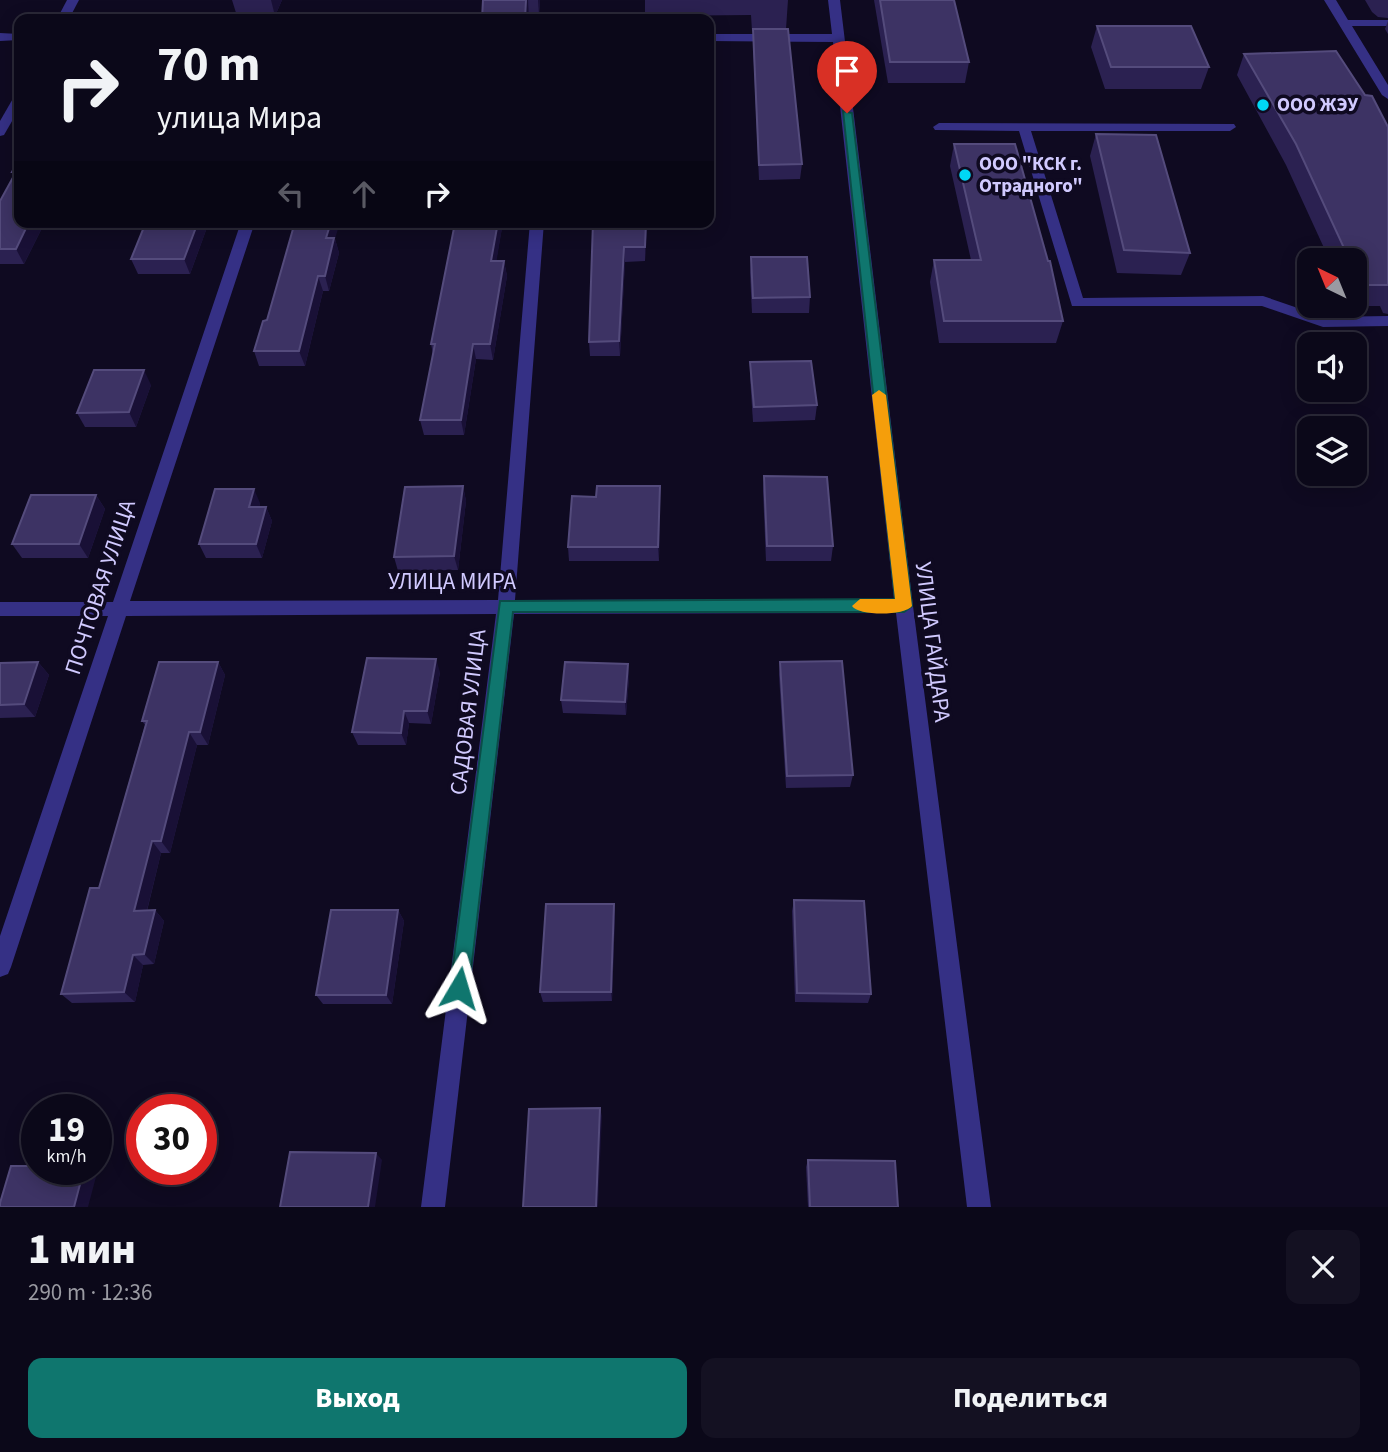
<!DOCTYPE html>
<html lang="ru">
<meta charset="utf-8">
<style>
:root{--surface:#0b0819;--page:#141122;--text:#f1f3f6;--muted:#9a9aa2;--line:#2b2938;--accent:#0f766e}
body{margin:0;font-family:"Source Sans 3",sans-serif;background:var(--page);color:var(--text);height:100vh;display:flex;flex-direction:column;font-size:26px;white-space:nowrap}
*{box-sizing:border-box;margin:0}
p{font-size:23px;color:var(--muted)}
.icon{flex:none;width:38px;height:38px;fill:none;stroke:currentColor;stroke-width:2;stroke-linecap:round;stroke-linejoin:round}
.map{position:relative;height:1207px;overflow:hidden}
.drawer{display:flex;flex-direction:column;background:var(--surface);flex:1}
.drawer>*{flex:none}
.banner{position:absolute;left:14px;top:14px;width:700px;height:214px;border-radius:14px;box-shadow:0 4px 18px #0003,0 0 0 2px var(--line);background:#0b0819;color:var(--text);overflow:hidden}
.needle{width:46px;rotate:317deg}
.tools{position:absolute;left:1297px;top:248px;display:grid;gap:14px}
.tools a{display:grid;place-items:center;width:70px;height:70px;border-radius:14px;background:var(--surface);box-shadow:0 4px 18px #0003,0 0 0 2px var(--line);font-size:35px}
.speed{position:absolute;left:21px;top:1094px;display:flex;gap:14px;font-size:35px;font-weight:700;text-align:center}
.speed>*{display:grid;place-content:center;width:91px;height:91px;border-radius:50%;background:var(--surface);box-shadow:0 4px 18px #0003,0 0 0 2px var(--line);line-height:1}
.speed small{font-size:18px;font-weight:400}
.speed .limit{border:10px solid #d22;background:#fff;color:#111}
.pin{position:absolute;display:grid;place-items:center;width:60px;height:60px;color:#fff;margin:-72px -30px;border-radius:50% 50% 50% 0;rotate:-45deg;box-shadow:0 0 7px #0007}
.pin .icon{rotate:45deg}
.me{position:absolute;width:77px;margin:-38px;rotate:7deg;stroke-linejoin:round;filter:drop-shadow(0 0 5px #0008)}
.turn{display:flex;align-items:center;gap:24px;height:147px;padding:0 28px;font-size:32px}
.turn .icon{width:91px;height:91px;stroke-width:2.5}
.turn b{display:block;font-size:49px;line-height:60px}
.lanes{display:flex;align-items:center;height:66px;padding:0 28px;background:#0003;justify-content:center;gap:35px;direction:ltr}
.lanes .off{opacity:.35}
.round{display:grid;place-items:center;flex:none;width:74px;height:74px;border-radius:14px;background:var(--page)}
.overview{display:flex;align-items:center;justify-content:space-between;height:119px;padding:0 28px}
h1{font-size:42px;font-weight:800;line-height:52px}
.cta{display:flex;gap:14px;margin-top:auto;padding:14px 28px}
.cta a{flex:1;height:80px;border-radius:14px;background:var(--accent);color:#fff;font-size:28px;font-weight:800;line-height:80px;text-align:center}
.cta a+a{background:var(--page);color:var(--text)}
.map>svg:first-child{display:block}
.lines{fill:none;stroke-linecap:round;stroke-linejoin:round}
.minor{fill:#353085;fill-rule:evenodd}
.wall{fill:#2b2151}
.shaded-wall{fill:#191036}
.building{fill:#3d3364;stroke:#544b7c;stroke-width:2}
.route{fill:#0f766e;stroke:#0a4d48;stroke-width:2}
.slow{fill:#f59e0b}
.poi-dot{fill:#00d7f5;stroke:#0f0a21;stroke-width:2.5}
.labels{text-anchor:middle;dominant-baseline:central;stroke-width:7;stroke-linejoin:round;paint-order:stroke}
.far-poi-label{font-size:19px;font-weight:bold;fill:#d1caff;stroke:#0f0a21;text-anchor:start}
.street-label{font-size:23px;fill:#d1caff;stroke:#0f0a21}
</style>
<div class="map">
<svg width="1388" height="1207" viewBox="0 0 1388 1207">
<rect width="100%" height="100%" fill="#0f0a21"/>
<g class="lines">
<g class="minor">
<path d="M67,0H79L69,19H57Z"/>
<path d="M828,0H840L913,606L991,1207H967L896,613L514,614L445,1207H421L496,614L126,616L11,967L8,974L0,977V936L108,616H0V602H113L241,222H255L130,601L498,600L530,222H544L515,600L894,599L833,42L709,41V34H832Z"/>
<path d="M1324,0H1336L1348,20H1388V26H1352L1388,85V99L1382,95Z"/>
<path d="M0,33L19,34V40L0,41Z"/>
<path d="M19,94V109L4,135L0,136V121L15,95Z"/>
<path d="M939,123L1234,124L1236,127L1230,131H1031L1083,298L1263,296L1324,317L1388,316V326L1323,327L1262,306H1072L1019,131L935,130L933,127Z"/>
</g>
</g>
<g class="wall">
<path d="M232,0H282L275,16H237Z"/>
<path d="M483,0H540L539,15H529V19H482Z"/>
<path d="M645,0H788L786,29L802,164L800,179L759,180L753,44V31H752L751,15L645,16Z"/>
<path d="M874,0H954L969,62L965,83H888Z"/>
<path d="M1365,0H1388V18L1378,17L1372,12Z"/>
<path d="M1388,21V34L1385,29Z"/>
<path d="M1097,26L1209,67L1201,89H1105L1091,47Z"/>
<path d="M1244,54L1365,95L1388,127V314L1383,313L1380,306H1354V261H1330L1286,165L1237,75Z"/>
<path d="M1096,134L1190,253L1181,275L1117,273L1090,156Z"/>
<path d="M954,144L1063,321L1056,343H939L930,282L934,260H971L950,166Z"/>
<path d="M19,159V222H45L24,264H0V201L14,176L12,172Z"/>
<path d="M209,222L190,274H138L131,259Z"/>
<path d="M467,222H503L496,261H504L507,276L493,360L476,359L464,435H424L420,420L433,354L431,344Z"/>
<path d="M593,222H647L645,261L625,262L620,356H590L589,342Z"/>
<path d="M335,239L339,253L329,291H323L305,366H259L254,351L267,320Z"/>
<path d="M751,257L810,297L809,313H752L750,273Z"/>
<path d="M750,362L817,405L815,420L753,422L750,377Z"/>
<path d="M151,385L136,427H85L77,413Z"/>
<path d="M764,476L833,546L831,561H766L763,491Z"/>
<path d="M463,486L466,501L458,570L398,571L394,557Z"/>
<path d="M96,495L105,509L88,558H22L12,544Z"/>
<path d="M660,501L659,561H569L568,547Z"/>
<path d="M260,503L259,507H266L272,521L262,558H206L199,544Z"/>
<path d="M38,662L49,675L35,717L0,718V663Z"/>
<path d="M218,662L225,675L208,745H197L170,853H161L147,911L155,910L164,921L154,964L143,965L135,1002L72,1003L61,994L99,888L145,725L142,721Z"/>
<path d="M780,662L853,775L850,787L786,788L779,675Z"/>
<path d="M628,664L629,678L626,715L563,713L561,700Z"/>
<path d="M440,672L431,724L409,723L406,745H358L352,732Z"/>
<path d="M794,900L871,994L868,1003L795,1002L792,911Z"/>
<path d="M614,904L615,914L612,1001L543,1002L540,992Z"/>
<path d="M398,910L404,921L392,1004H323L316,995Z"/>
<path d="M808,1160L898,1207H808L806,1167Z"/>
</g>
<g class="shaded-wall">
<path d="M271,0H282L275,16Z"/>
<path d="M526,0H528L529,19H525Z"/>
<path d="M538,0H540L539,15Z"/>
<path d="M29,222H45L24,264L16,249Z"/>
<path d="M198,222H209L190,274L184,259Z"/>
<path d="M331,222H340L335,239L339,253L329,291L325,276L326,238Z"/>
<path d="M498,222H503L494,276L491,261Z"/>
<path d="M646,222H647L645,261V247Z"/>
<path d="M624,247L625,262L620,356L619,341Z"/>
<path d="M504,261L507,276L493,360L490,344Z"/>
<path d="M318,276L323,291L305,366L299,351Z"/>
<path d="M473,344L476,359L464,435L461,420Z"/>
<path d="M144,370L151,385L136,427L129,412Z"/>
<path d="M463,486L466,501L458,570L454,556Z"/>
<path d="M660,486V501L659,561L658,547Z"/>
<path d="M254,489L260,503L256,521L249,507Z"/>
<path d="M96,495L105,509L88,558L79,544Z"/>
<path d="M266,507L272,521L262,558L256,544Z"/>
<path d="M436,659L440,672L431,724L427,711Z"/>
<path d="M38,662L49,675L35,717L24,704Z"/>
<path d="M218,662L225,675L208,745L200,732Z"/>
<path d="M628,664L629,678L626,715L625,702Z"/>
<path d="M404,711L409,723L406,745L401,733Z"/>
<path d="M189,732L197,745L170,853L161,841Z"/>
<path d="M152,841L161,853L144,922L134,911Z"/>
<path d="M614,904L615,914L612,1001L611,992Z"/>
<path d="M155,910L164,921L154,964L144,954Z"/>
<path d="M398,910L404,921L392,1004L386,995Z"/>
<path d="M133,955L143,965L135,1002L124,992Z"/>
<path d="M600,1108L602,1116L598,1207H596Z"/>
<path d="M376,1153L382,1160L375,1207H368Z"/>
<path d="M84,1169H90L97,1173L88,1207H74Z"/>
</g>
<g class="building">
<path d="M483,0H526L525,19H482Z"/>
<path d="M880,0H954L969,62H890Z"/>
<path d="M1097,26H1191L1209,67H1111Z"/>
<path d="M753,29H788L802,164L759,165Z"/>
<path d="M1336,51L1365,95L1372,96L1388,127V285H1361L1354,270V261H1350L1296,144L1244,54Z"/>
<path d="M1096,134L1156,135L1190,253L1124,250Z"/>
<path d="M954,144H1015L1048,261H1050L1063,321H944L934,260H981Z"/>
<path d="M19,159V222H29L16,249H0V201L16,172H12Z"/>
<path d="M146,222H198L184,259H131Z"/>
<path d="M295,222H331L326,238H334L325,276H318L299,351H254L263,321L267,320Z"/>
<path d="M467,222H498L491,261H504L490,344H473L461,420H420L435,344H431L454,228L466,229Z"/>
<path d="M593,222H646L645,247H624L619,341L589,342Z"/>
<path d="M751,257H807L810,297L753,298Z"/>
<path d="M811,361L817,405L754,407L750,362Z"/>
<path d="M94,370H144L129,412L77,413Z"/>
<path d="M764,476L827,477L833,546H767Z"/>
<path d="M463,486L454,556L394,557L405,487Z"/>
<path d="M597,486H660L658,547H568L572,496L596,497Z"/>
<path d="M215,489H254L249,507H266L256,544H199Z"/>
<path d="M31,495H96L79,544H12Z"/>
<path d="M367,658L436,659L427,711H404L401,733L352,732Z"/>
<path d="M842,661L853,775L787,776L780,662Z"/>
<path d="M38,662L24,704L0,705V663Z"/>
<path d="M159,662H218L200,732H189L161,841H152L134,911L155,910L144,954L133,955L124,992L61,994L90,888H99L147,721H142Z"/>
<path d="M565,662L628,664L625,702L561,700Z"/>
<path d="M794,900L864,901L871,994L797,993Z"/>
<path d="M546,904H614L611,992H540Z"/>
<path d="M331,910H398L386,995H316Z"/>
<path d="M600,1108L596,1207H523L529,1109Z"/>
<path d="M290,1152L376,1153L368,1207H280Z"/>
<path d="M808,1160L895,1161L898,1207H810Z"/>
<path d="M11,1166H37V1169H84L74,1207H0V1203Z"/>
</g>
<path class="route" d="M843,111L852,113L912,606L904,612H513L469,988L466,995L459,998L452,995L450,988L500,601L895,599Z"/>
<path class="slow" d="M879,390L886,395L912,606C905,616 858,616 852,606L860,599H895L872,395Z"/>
<g class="poi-dot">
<circle cx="1263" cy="105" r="7"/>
<circle cx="965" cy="175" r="7"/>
</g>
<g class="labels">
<g class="far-poi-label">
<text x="1277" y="105">ООО ЖЭУ</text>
<text x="979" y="164">ООО "КСК г.<tspan x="979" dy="22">Отрадного"</tspan></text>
</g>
<g class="street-label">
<text x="452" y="581">УЛИЦА МИРА</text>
<text transform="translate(100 587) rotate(-72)">ПОЧТОВАЯ УЛИЦА</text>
<text transform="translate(933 642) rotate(83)">УЛИЦА ГАЙДАРА</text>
<text transform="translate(468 712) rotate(-83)">САДОВАЯ УЛИЦА</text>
</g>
</g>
</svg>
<div class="tools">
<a><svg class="needle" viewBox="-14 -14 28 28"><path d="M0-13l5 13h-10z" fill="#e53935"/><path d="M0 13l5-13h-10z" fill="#9a9aa2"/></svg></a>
<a><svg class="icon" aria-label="sound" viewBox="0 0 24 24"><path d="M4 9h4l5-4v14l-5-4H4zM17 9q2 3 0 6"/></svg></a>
<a><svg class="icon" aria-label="layers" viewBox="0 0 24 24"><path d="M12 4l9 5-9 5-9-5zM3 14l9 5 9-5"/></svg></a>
</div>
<div class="speed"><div>19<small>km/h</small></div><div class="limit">30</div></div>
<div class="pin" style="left:847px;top:113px;background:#d93025"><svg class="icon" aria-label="arrive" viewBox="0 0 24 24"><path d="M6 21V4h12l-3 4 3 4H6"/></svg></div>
<svg class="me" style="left:459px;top:988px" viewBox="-20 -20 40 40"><path d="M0-17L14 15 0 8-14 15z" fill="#0f766e" stroke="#fff" stroke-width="4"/></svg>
<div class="banner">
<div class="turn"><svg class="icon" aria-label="right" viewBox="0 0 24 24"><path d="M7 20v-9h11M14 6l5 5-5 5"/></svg><div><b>70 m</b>улица Мира</div></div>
<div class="lanes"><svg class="icon off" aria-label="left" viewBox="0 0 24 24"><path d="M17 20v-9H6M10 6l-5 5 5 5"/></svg><svg class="icon off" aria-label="ahead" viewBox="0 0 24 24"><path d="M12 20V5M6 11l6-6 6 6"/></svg><svg class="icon" aria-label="right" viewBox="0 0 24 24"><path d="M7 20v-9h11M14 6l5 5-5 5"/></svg></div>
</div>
</div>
<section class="drawer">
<div class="overview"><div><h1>1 мин</h1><p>290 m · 12:36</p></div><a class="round"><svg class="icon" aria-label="close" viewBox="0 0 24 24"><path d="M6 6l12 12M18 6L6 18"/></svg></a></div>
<div class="cta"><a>Выход</a><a>Поделиться</a></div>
</section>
